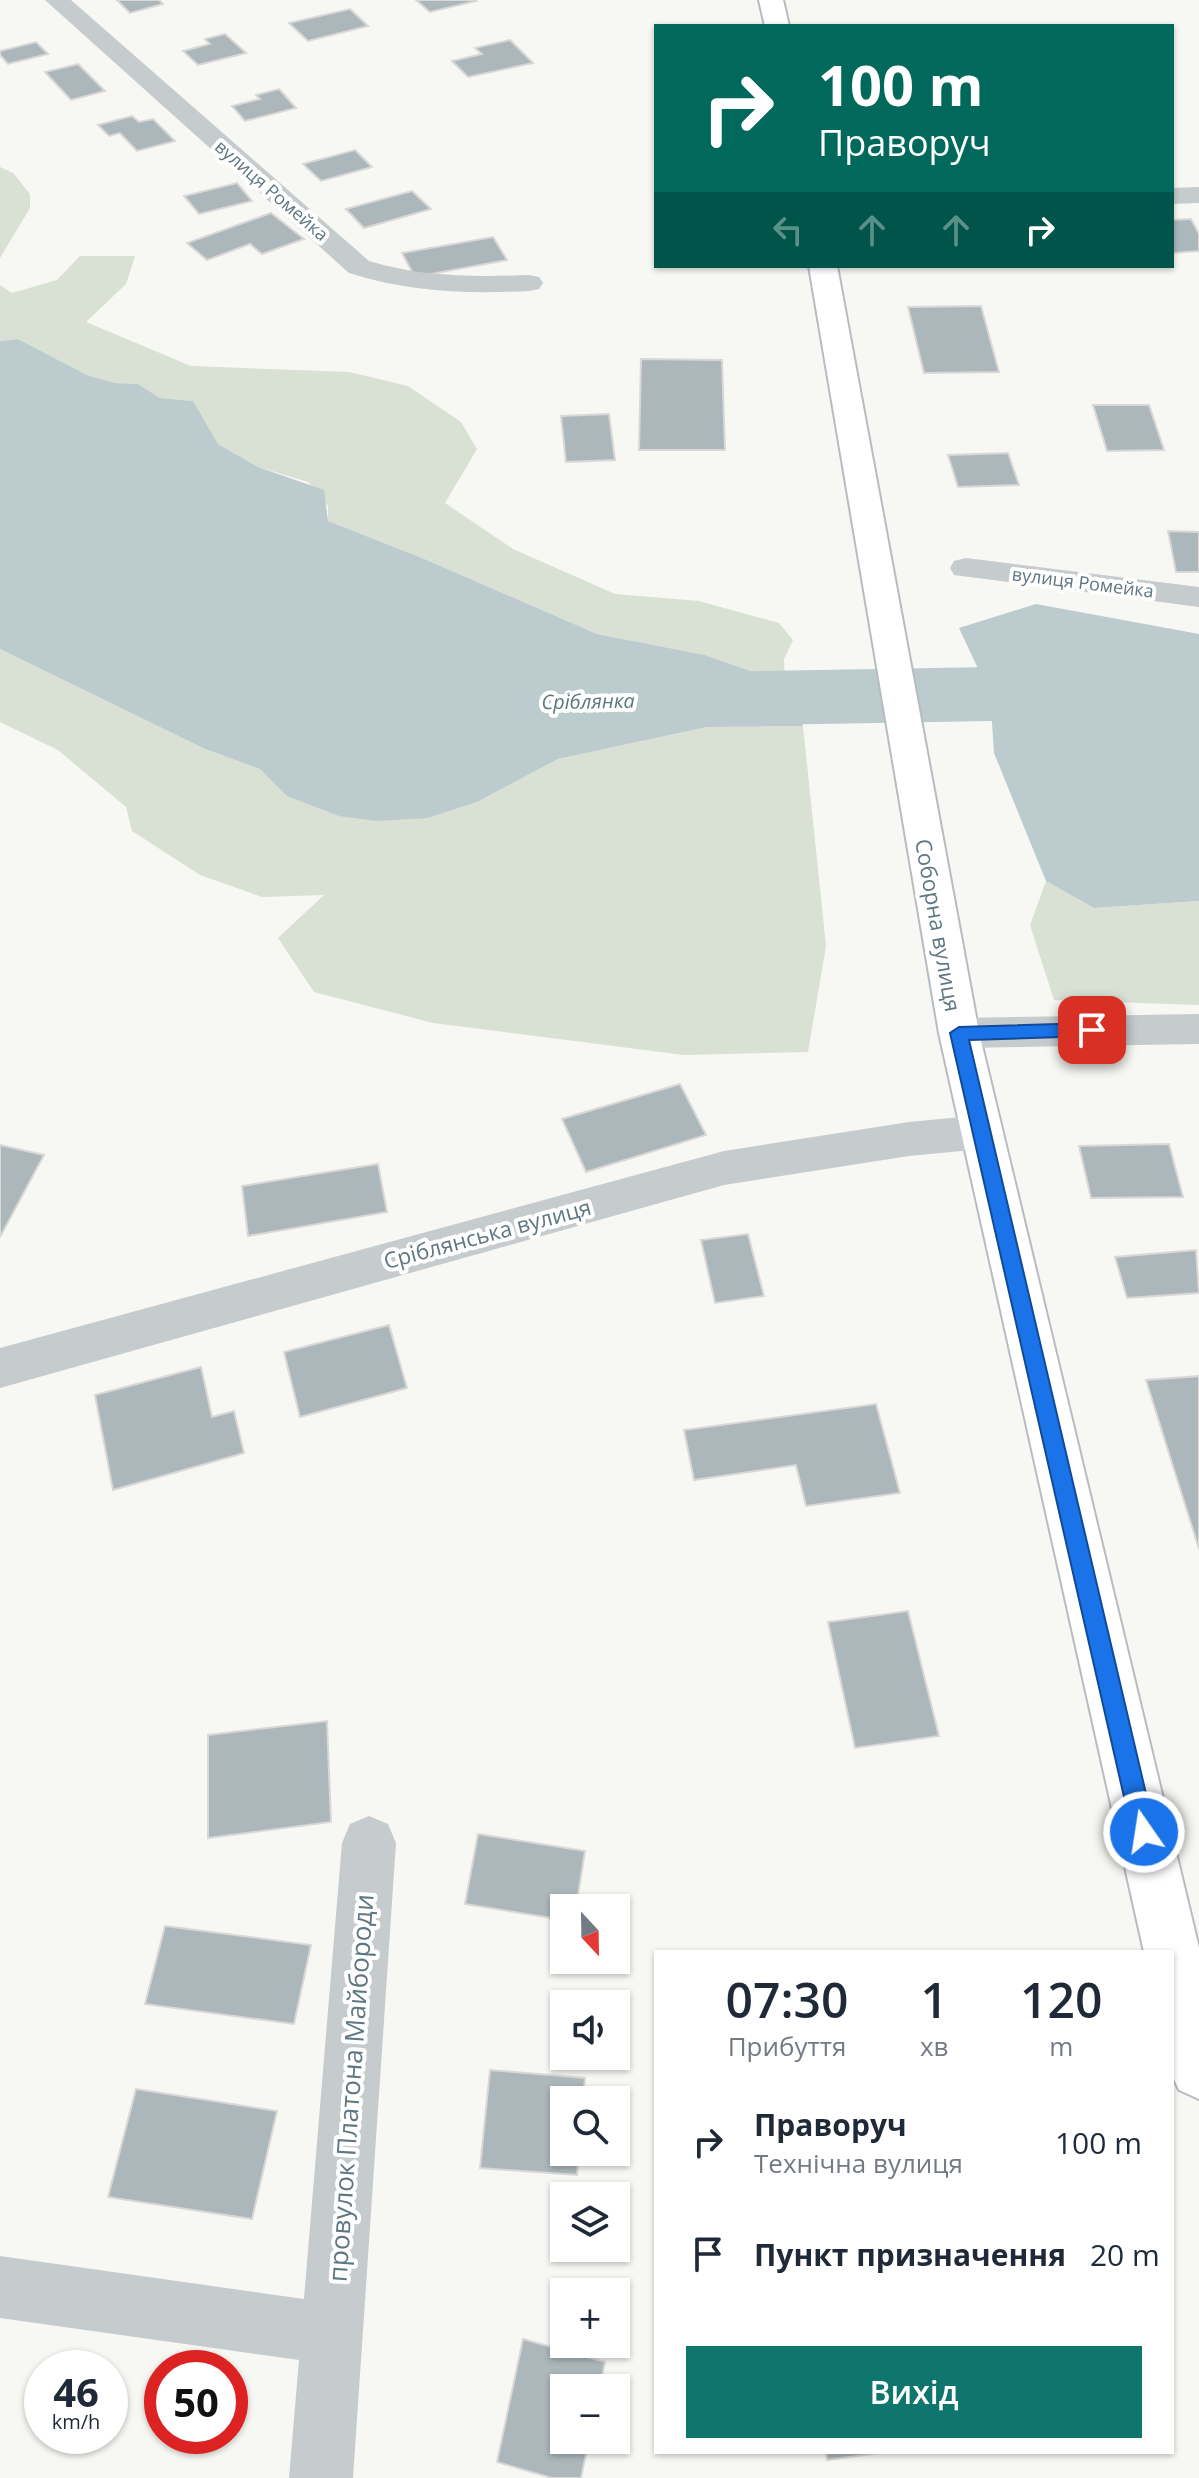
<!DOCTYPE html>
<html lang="uk">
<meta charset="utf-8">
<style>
:root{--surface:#fff;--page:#f6f6f7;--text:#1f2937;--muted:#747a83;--accent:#0f766e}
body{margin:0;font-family:"Open Sans",sans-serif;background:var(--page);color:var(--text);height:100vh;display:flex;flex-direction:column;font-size:30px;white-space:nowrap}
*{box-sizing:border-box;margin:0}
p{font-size:26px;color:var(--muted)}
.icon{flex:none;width:44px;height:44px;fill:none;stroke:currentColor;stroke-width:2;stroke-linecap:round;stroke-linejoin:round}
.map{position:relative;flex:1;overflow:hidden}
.drawer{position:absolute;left:654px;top:1950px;width:520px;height:504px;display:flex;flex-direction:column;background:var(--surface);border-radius:0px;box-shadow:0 2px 6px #0004}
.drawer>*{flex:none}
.banner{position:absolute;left:654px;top:24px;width:520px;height:244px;border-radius:0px;box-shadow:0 2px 6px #0004;background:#00695c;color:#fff;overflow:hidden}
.needle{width:52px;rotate:158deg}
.buttons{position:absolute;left:550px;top:1894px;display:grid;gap:16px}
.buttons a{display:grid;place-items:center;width:80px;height:80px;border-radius:0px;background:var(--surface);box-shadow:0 2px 6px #0004;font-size:40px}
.speed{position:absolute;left:24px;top:2350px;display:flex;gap:16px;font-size:40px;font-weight:700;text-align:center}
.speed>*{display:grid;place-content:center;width:104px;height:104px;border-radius:50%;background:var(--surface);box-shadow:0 2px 6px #0004;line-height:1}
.speed small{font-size:20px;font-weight:400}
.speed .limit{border:12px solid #d22;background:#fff;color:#111}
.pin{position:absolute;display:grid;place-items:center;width:68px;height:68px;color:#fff;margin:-34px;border-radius:16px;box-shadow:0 4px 12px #0006}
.me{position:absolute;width:88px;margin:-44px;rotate:347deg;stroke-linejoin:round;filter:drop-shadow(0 0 6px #0008)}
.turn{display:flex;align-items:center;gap:28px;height:168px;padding:0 32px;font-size:36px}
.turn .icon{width:104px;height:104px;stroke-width:2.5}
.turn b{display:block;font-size:56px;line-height:68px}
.lanes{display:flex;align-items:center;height:76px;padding:0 32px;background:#0003;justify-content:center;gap:40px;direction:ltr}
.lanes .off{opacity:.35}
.eta{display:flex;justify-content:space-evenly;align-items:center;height:136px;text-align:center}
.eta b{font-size:48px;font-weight:600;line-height:56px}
.primary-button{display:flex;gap:16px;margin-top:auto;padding:16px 32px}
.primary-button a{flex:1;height:92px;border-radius:0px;background:var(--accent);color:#fff;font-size:32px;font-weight:600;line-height:92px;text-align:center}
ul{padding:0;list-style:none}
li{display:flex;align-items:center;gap:24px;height:112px;padding:0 32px}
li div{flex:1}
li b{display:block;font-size:30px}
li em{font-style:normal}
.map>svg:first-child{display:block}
.green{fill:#d9e0d4}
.water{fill:#bccbce}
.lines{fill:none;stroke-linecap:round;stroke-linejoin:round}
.river{fill:#bccbce;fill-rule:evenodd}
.building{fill:#acb7bc;stroke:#d9d8d6;stroke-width:2}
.secondary-casing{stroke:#b6bdc1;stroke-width:4}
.street{fill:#c6cbce;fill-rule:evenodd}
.secondary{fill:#fff;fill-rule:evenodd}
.route{fill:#1a73e8;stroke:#114b97;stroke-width:2}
.labels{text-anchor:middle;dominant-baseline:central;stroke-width:8;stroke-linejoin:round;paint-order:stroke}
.far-street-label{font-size:18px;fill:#5f7782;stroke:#fff}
.far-water-label{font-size:20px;font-style:italic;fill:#5a787d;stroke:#fff}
.street-label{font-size:22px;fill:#5f7782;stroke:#fff}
.near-street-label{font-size:26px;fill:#5f7782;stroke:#fff}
</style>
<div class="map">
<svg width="1199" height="2478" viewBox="0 0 1199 2478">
<rect width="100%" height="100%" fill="#f7f7f3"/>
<g class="green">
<path d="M0,167L13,173L30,194V208L0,258Z"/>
<path d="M80,256H135L126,284L86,322L191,366L349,372L408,386L461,422L477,449L445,503L513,549L615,594L699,601L779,623L793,640L784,659L785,683L705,655L597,634L422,558L328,521V506L308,482L258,467L218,444L192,401L160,398L138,384L115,383L87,375L18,339L0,341V285L12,293L57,280Z"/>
<path d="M0,649L205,749L260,769L288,796L428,818L477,802L558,759L707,727L803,726L826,946L808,1052L684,1055L433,1023L314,992L278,938L324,895L262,897L200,875L132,831L126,807L58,750L0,722Z"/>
<path d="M1046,881L1094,908L1199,901V1005L1054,1000L1030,925Z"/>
</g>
<g class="water">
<path d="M18,339L87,375L115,383L138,384L160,398L193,401L218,444L258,467L324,490L328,521L422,558L597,634L705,655L785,683L803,726L707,727L558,759L477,802L428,818L376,821L339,816L287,796L260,769L205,749L0,649V341Z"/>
<path d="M1036,604L1199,634V901L1094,908L1046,881L994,753L990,694L959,628Z"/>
</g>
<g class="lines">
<path class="river" d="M990,667L1199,687V743L990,721L646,727L617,719L605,700L617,681L646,673Z"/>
</g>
<g class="building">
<path d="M117,0H159L163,4L130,13Z"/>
<path d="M416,0H474L476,1L430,12Z"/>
<path d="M350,9L368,26L308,41L289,23Z"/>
<path d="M225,34L246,53L198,65L183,51L210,44L205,39Z"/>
<path d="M510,40L533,63L468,77L452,61L482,54L475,48Z"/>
<path d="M36,42L48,54L8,64L0,55V51Z"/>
<path d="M78,64L105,91L71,100L45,72Z"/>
<path d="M279,89L296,108L245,121L232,106L260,99L256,95Z"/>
<path d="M132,116L139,122L153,119L175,141L137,151L120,133L109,136L98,125Z"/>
<path d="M355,150L372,167L321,181L303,164Z"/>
<path d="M237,183L252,201L199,214L184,196Z"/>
<path d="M412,191L431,209L364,228L346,209Z"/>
<path d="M271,213L304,239L262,254L250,244L207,260L187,243Z"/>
<path d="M1191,219L1199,234V251L1172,253V220Z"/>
<path d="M493,237L507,260L415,277L402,253Z"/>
<path d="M981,306L999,372L924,373L908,307Z"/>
<path d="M641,359L722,360L725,450H639Z"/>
<path d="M1093,405H1149L1164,450L1107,451Z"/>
<path d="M609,414L615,460L566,462L561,416Z"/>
<path d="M1008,453L1019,485L958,487L948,455Z"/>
<path d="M1168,531L1199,532V572H1176Z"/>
<path d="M680,1084L706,1135L586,1172L562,1119Z"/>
<path d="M1169,1144L1183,1197L1091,1198L1079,1146Z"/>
<path d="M0,1145L44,1155L0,1237Z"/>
<path d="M378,1164L387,1212L248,1236L242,1186Z"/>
<path d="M748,1234L764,1296L715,1303L701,1240Z"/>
<path d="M1196,1250L1199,1293L1127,1298L1115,1257Z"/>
<path d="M389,1325L407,1388L300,1417L284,1352Z"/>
<path d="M201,1367L212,1417L234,1411L244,1453L113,1490L95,1395Z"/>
<path d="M1199,1376V1549L1146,1380Z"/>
<path d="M876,1404L900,1493L806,1506L796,1465L694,1480L684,1430Z"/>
<path d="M908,1611L939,1736L855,1748L828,1622Z"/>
<path d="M327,1721L331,1822L208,1838V1735Z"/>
<path d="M478,1834L585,1851L576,1908H564V1920L465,1904Z"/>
<path d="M165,1926L311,1945L294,2024L145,2004Z"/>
<path d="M490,2070L585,2078L583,2100H564V2152H579L577,2175L480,2168Z"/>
<path d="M136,2089L277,2111L252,2219L108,2197Z"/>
<path d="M523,2339L605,2362L600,2388H564V2440H589L581,2478H552L497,2462Z"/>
<path d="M826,2452H886L827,2460Z"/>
</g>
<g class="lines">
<defs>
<g id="secondary">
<path d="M759,0H783L789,26H765Z"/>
<path d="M809,266H837L979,1033L1199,1948V2099L1179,2090L1172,2075V1952H1144L939,1033Z"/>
</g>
</defs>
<use href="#secondary" class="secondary-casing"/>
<g class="street">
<path d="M45,0H71L369,261C421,277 475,277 529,275L539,277L543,283L539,289L529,291C467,294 409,292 349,273Z"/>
<path d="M1199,187V203L1172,204V188Z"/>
<path d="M966,558L1199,587V607L954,575L950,568L954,561Z"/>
<path d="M1199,1014V1044L959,1048L945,1044L939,1033L945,1022L959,1018Z"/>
<path d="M982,1115L997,1120L1003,1132L997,1144L982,1149L909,1156L724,1185L0,1388V1348L724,1151L909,1122Z"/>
<path d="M369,1816L388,1824L396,1843L353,2478H289L299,2360L0,2318V2256L304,2299L342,1843L350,1824Z"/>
</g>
<use href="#secondary" class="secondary"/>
</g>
<path class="route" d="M1092,1023L1100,1030L1092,1036L969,1040L1155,1832L1151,1840L1144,1843L1136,1840L1132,1832L950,1033L959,1027Z"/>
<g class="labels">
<g class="far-street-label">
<text transform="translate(272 190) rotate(41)">вулиця Ромейка</text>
<text transform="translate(1083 582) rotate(7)">вулиця Ромейка</text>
</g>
<g class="far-water-label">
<text transform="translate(588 701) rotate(-1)">Сріблянка</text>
</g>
<g class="street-label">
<text transform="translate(939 925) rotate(80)">Соборна вулиця</text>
<text transform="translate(487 1233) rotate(-15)">Сріблянська вулиця</text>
</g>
<g class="near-street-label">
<text transform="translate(350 2088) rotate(-86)">провулок Платона Майбороди</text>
</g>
</g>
</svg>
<div class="buttons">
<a><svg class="needle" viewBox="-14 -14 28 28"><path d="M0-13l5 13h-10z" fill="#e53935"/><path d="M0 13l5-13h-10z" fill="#747a83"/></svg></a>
<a><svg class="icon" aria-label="sound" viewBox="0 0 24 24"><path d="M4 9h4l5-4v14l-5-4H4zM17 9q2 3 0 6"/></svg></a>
<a><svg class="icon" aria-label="search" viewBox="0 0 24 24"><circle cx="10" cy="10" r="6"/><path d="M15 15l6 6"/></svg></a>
<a><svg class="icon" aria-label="layers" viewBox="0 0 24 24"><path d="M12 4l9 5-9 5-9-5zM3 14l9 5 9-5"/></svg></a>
<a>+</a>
<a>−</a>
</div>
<div class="speed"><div>46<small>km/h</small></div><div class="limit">50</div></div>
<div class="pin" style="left:1092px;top:1030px;background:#d93025"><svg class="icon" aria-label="arrive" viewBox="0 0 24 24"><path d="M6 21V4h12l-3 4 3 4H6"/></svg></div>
<svg class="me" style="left:1144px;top:1832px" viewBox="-20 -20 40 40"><circle r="17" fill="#1a73e8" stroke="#fff" stroke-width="3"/><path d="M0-11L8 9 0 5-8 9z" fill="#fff"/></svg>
<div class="banner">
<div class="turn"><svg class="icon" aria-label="right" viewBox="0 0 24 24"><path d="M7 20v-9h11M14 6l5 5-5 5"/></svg><div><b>100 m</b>Праворуч</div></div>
<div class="lanes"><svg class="icon off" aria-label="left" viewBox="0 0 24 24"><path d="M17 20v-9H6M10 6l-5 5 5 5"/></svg><svg class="icon off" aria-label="ahead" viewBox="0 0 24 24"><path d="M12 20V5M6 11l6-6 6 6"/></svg><svg class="icon off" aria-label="ahead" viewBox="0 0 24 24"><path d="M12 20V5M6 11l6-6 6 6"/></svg><svg class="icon" aria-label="right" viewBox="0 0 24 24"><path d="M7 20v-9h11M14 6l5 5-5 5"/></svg></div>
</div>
<section class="drawer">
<div class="eta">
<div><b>07:30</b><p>Прибуття</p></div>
<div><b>1</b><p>хв</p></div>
<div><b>120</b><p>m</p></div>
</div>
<ul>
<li><svg class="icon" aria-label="right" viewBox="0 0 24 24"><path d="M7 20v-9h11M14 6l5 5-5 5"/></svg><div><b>Праворуч</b><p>Технічна вулиця</p></div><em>100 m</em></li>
<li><svg class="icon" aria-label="arrive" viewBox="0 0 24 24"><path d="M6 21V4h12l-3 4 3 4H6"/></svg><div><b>Пункт призначення</b></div><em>20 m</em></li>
</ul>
<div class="primary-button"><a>Вихід</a></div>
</section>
</div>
